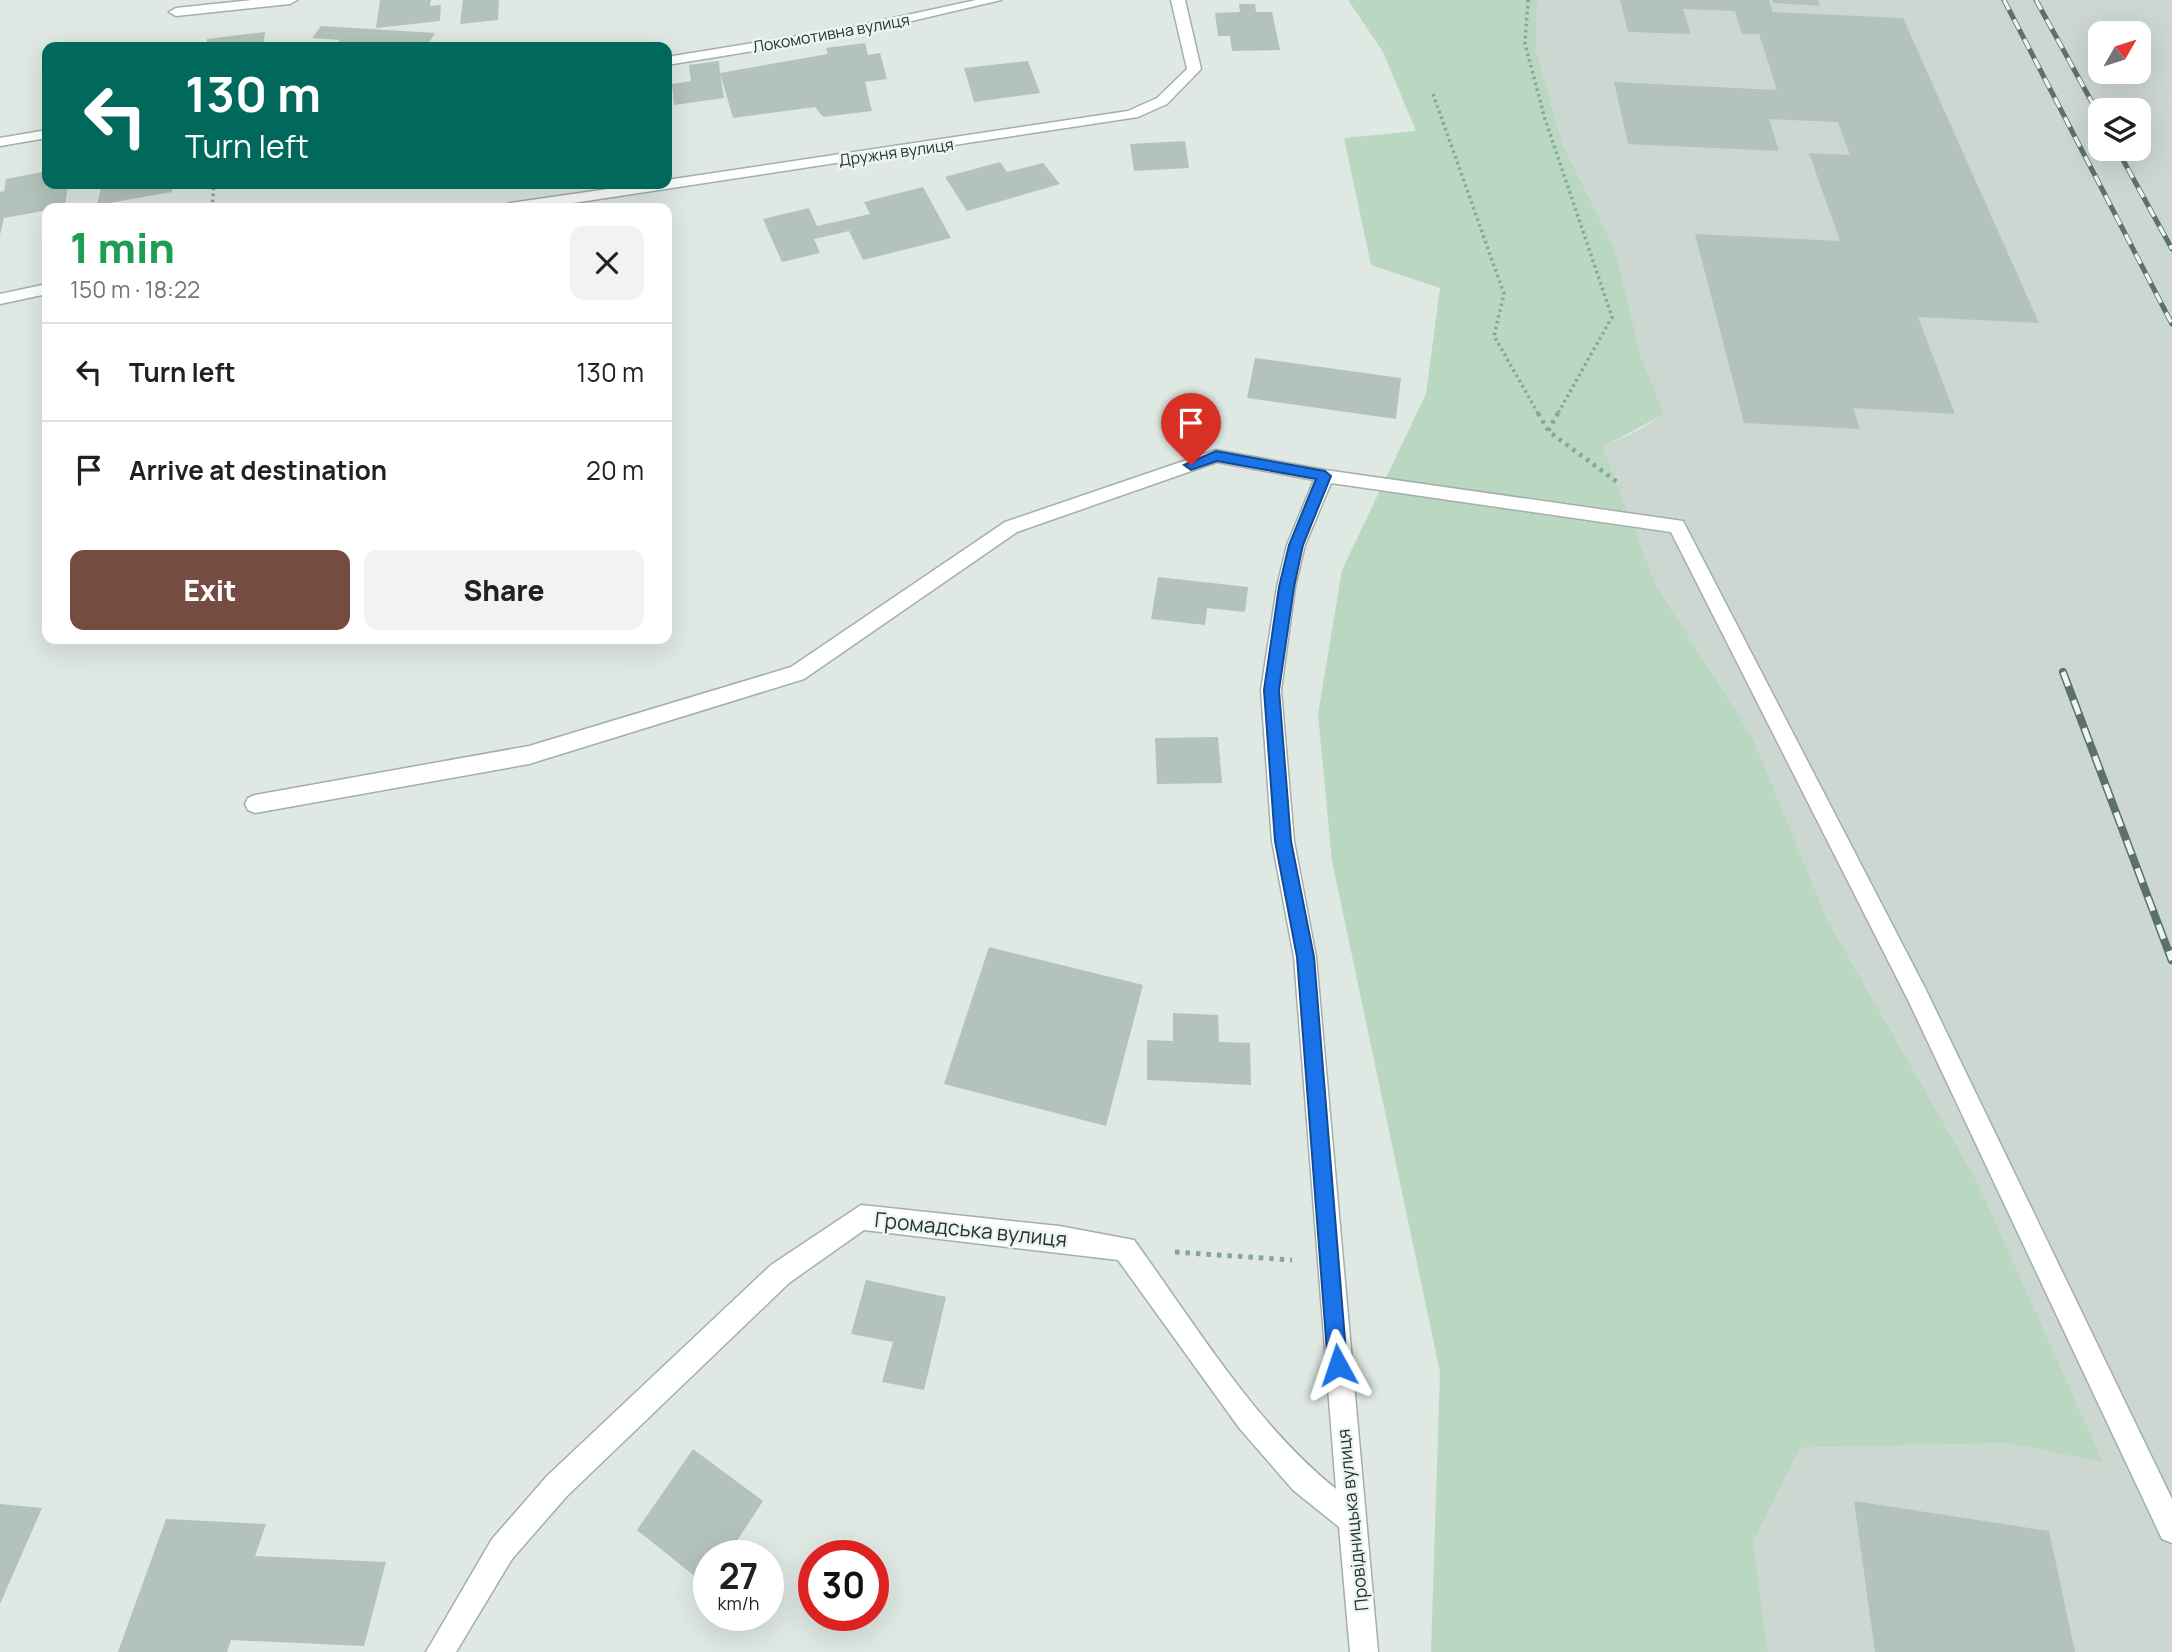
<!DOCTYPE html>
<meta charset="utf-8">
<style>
:root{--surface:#fff;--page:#f2f2f2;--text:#202124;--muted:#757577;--line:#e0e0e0;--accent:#764b41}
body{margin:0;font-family:Manrope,sans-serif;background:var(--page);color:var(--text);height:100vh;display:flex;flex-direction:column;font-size:26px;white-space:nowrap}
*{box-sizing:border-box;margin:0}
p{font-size:23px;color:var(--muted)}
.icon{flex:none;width:38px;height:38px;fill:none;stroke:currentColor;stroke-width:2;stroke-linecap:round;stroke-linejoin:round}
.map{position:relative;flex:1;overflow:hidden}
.panel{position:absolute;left:42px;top:203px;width:630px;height:441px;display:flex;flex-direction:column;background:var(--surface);border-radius:14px;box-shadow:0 7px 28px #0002}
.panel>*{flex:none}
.banner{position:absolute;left:42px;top:42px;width:630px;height:147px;border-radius:14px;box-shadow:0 7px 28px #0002;background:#00695c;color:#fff;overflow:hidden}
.needle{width:46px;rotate:51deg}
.tools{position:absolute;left:2088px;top:21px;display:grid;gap:14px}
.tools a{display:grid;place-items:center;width:63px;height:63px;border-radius:14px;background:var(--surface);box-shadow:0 7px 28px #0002;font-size:35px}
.speed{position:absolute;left:693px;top:1540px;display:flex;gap:14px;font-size:35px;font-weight:700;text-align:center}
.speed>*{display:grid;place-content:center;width:91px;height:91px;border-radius:50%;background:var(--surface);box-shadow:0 7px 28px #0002;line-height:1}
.speed small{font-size:18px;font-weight:400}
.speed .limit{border:10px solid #d22;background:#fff;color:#111}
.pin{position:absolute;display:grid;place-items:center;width:60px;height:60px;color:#fff;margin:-72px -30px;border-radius:50% 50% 50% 0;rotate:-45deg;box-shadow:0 0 7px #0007}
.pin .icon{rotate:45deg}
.me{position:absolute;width:77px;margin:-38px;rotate:355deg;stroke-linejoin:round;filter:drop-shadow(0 0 5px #0008)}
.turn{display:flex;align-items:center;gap:24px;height:147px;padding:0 28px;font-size:32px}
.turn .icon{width:91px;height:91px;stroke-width:2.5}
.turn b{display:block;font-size:49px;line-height:60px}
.round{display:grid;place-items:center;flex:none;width:74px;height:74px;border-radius:14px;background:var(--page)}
.head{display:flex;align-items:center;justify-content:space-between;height:119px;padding:0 28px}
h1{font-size:42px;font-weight:800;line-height:52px;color:#1e9e55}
.cta{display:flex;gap:14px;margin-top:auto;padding:14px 28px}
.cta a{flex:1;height:80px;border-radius:14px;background:var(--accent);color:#fff;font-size:28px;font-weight:800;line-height:80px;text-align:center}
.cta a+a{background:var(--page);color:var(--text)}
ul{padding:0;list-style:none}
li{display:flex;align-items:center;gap:21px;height:98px;padding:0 28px;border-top:2px solid var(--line)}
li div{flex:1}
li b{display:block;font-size:26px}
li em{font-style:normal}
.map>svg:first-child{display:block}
.built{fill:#cdd7d2;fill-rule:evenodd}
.green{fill:#bad7c1}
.building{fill:#b4c2bc}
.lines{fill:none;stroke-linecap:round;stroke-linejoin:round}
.minor-casing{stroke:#a3afaa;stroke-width:3}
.path-far2{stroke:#83a89b;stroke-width:3.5;stroke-dasharray:2.5 3.5;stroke-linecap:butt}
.path-far1{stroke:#83a89b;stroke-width:4.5;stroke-dasharray:3.5 5;stroke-linecap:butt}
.path{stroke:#83a89b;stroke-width:5;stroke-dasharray:4.5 6;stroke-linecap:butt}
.minor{fill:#fff;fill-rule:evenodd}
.rail-far2-casing{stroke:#5c716b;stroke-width:5}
.rail-far1-casing{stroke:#5c716b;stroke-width:8}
.rail-casing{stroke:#5c716b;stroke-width:9}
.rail-far2{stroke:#eef5f1;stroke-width:3.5;stroke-dasharray:11;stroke-linecap:butt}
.rail-far1{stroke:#eef5f1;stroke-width:5;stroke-dasharray:15;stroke-linecap:butt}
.rail{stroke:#eef5f1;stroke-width:6;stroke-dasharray:19;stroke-linecap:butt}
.route{fill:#1a73e8;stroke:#114b97;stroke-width:2}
.labels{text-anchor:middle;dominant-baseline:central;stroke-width:5;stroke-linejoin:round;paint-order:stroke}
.far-street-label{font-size:16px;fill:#223530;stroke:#eef5f1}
.street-label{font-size:18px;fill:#223530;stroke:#eef5f1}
.near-street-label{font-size:21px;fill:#223530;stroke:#eef5f1}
</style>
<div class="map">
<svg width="2172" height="1652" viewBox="0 0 2172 1652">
<rect width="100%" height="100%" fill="#dfe8e3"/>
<path class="built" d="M1537,0H2172V1652H1768L1753,1542L1800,1448L2008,1443L2102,1461L1977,1181L1828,921L1753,738L1656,585L1603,447L1639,430L1664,414L1641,356L1615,250L1562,143L1536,49ZM2100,33H2138V72H2100ZM2100,110H2138V149H2100Z"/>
<path class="green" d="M1348,0H1537L1536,49L1562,143L1615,250L1641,356L1664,414L1603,447L1656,585L1753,738L1828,921L1977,1181L2103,1462L2008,1443L1800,1448L1753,1542L1768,1652H1431L1440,1372L1332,861L1318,714L1342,570L1426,394L1440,288L1371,265L1344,138L1416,131L1383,52Z"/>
<g class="building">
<path d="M380,0H431L430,6L441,5L440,21L376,28Z"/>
<path d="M463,0H499L498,20L460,24Z"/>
<path d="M1620,0H1769L1773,12L1903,18L2039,323L1918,317L1955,414L1853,408L1860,429L1744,423L1695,234L1840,241L1809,153L1850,155L1838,122L1769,119L1779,151L1628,144L1614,82L1777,90L1759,34H1742L1735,11L1683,9L1691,34L1628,32Z"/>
<path d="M1772,0H1818L1820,6L1773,3Z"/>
<path d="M1239,4H1255L1256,12H1272L1280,50L1232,51L1230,36H1218L1215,13L1240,12Z"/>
<path d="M321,26L435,33L426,47H335L340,40L312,38Z"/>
<path d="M265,32L263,47H206L207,39Z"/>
<path d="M865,43L868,55L880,53L887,79L865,82L872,111L823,117L815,107L733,118L720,73L724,98L674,105L672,84L691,81L689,65L719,61L720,73L828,54L826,48Z"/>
<path d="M1028,61L1040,93L974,102L964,68Z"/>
<path d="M1185,141L1189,168L1134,171L1130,144Z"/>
<path d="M1000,162L1007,172L1043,163L1060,184L967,211L945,177Z"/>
<path d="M47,171V184H68L65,207L4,218L0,235V192L4,191L6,179Z"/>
<path d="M102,184H173L172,192L97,205Z"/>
<path d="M923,187L951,238L863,260L849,231L814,239L820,253L782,262L763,219L809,208L817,226L870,214L864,202Z"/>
<path d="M1255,358L1401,378L1396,419L1247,398Z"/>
<path d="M1158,577L1248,587L1245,612L1207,608L1205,625L1151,619Z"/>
<path d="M1218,737L1222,783L1157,784L1155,738Z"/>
<path d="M989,947L1143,985L1106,1126L944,1084Z"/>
<path d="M1173,1013L1218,1015L1219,1042L1250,1043L1251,1085L1147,1080V1040L1173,1041Z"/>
<path d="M866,1280L946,1297L924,1390L882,1382L893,1342L851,1334Z"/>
<path d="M693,1449L763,1501L727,1556H709L707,1586L637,1530Z"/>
<path d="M1854,1501L2049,1531L2075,1652H1875Z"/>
<path d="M0,1504L42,1508L0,1604Z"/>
<path d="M166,1519L266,1524L255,1556L386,1562L364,1646L231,1640L227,1652H118Z"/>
</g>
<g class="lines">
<defs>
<g id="minor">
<path d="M252,0H297L290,4L176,16L169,12L176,8Z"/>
<path d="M976,0H1001L852,35L667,65V57L852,27Z"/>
<path d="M1171,0H1185L1201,69L1167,104L1138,117L540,208H502L510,203L643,184H667V180L1128,111L1157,98L1187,69Z"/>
<path d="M47,130V138L0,146V138Z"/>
<path d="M47,284V294L0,304V294Z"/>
<path d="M1216,450L1325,470L1683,521L1925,988L2172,1499V1543L2162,1539L1909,1002L1671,532L1331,483L1305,545L1295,587L1281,690L1294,841L1316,957L1378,1652H1350L1339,1527L1293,1490L1240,1429L1118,1260L864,1230L789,1283L567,1496L512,1559L456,1652H426L492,1539L547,1476L771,1265L861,1205L1059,1226L1134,1240C1196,1325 1253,1422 1336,1489L1294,957L1272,841L1261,690L1277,587L1287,545L1314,480L1217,462L1017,532L804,679L529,764L255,813L248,810L245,804L248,798L255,795L529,746L791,667L1005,522Z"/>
</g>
</defs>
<use href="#minor" class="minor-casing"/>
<g class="path-far2">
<path d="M1528,0L1525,44L1545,119L1612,317L1557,415"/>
<path d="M1433,94L1504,294L1494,336L1539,415"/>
<path d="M212,208L214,184"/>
</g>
<g class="path-far1">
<path d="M1538,413L1548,430"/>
<path d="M1558,413L1548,431L1620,484"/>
</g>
<path class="path" d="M1175,1252L1292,1260"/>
<use href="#minor" class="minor"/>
<defs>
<g id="rail-far2">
<path d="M2004,0L2172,324"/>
<path d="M2036,0L2100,117"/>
<path d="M2117,149L2172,249"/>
</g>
<path id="rail-far1" d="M2063,672L2169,953"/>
<path id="rail" d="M2169,951L2172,960"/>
</defs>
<use href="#rail-far2" class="rail-far2-casing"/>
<use href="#rail-far1" class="rail-far1-casing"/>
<use href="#rail" class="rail-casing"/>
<use href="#rail-far2" class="rail-far2"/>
<use href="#rail-far1" class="rail-far1"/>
<use href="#rail" class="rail"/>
</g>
<path class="route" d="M1216,451L1325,471L1331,476L1303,545L1294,587L1279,690L1291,841L1314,957L1347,1365L1345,1372L1338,1375L1331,1372L1328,1365L1297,957L1275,841L1264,690L1279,587L1289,545L1316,479L1217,461L1191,470L1184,465Z"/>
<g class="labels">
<g class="far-street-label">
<text transform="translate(831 33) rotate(-10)">Локомотивна вулиця</text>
<text transform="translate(896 152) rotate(-8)">Дружня вулиця</text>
</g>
<g class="street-label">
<text transform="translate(1352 1520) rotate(-96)">Провідницька вулиця</text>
</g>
<g class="near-street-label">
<text transform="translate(971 1229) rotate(6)">Громадська вулиця</text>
</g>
</g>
</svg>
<div class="tools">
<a><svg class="needle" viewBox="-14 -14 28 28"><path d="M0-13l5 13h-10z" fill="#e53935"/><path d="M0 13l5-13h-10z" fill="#757577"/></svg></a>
<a><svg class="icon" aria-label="layers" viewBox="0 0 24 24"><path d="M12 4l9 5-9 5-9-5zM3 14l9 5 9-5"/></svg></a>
</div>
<div class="speed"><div>27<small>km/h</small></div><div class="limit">30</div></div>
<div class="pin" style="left:1191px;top:465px;background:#d93025"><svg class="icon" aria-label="arrive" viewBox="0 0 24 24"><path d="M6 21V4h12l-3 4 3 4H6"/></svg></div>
<svg class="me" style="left:1338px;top:1365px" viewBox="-20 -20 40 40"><path d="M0-17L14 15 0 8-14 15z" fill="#1a73e8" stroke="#fff" stroke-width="4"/></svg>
<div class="banner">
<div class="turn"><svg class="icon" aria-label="left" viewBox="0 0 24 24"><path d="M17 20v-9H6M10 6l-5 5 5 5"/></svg><div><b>130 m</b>Turn left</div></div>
</div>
<section class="panel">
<div class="head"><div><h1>1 min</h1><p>150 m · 18:22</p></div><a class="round"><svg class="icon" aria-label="close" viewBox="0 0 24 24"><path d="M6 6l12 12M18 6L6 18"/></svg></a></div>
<ul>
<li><svg class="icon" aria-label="left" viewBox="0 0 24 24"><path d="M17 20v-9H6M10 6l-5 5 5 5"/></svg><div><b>Turn left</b></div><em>130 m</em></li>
<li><svg class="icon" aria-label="arrive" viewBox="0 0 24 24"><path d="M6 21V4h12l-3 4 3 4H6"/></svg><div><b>Arrive at destination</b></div><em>20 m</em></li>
</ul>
<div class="cta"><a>Exit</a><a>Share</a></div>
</section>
</div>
